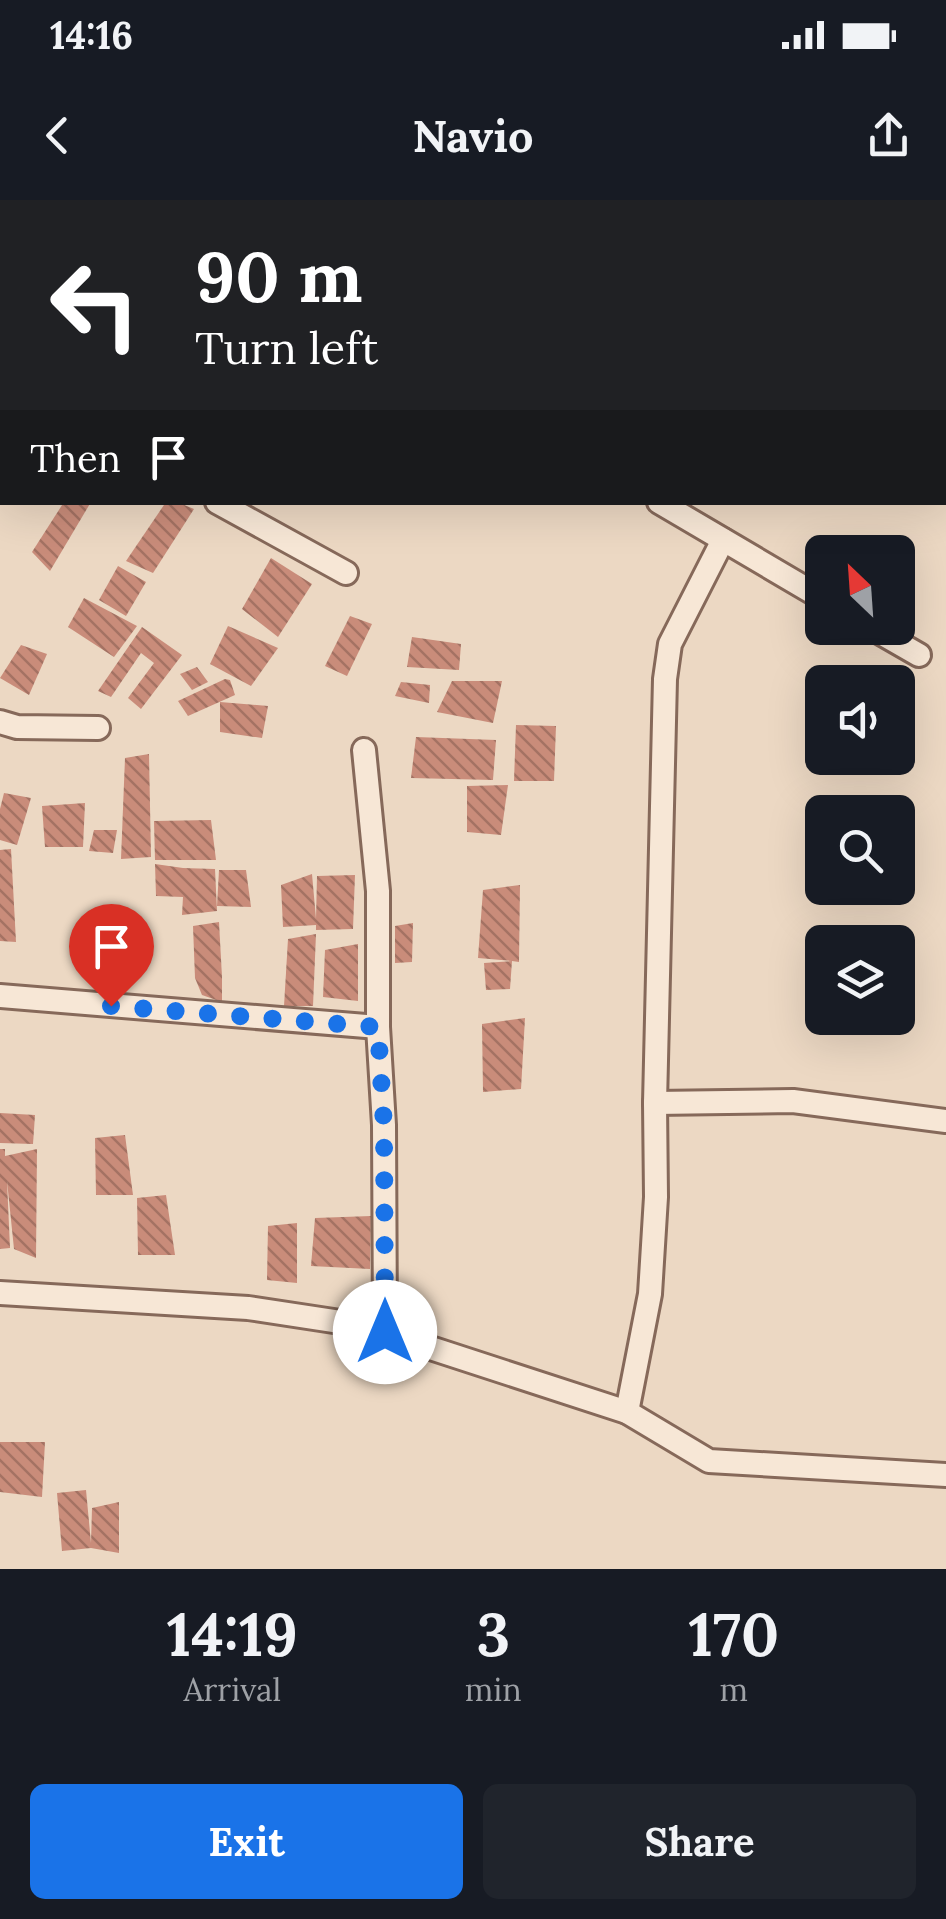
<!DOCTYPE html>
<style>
:root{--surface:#171b24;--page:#20242c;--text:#f1f3f6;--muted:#9ea1a6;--accent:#1a73e8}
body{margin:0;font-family:Lora,serif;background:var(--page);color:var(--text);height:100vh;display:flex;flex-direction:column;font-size:38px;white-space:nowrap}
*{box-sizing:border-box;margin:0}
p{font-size:32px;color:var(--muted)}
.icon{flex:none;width:55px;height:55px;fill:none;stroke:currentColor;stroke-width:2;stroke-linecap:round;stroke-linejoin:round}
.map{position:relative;height:1369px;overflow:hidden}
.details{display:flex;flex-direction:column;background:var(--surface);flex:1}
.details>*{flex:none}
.top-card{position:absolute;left:0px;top:0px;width:948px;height:305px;box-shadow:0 10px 40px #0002;background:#202124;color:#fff;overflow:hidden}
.needle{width:65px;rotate:335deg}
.buttons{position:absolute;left:805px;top:335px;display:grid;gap:20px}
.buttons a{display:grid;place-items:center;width:110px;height:110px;border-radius:15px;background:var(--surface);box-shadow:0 10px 40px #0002;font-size:50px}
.pin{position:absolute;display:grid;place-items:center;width:85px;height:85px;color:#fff;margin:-102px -42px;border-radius:50% 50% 50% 0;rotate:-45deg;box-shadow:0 0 10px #0007}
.pin .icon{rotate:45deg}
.me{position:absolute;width:110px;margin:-55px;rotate:0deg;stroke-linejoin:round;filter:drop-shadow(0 0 8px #0008)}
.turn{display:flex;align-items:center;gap:35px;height:210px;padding:0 30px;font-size:45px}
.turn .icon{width:130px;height:130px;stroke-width:2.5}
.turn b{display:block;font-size:70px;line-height:85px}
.then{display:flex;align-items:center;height:95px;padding:0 30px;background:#0003;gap:20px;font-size:38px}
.eta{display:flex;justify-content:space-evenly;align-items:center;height:170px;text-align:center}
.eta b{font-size:60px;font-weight:700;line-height:70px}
.action{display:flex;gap:20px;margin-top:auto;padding:20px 30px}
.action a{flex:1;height:115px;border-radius:15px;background:var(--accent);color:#fff;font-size:40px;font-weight:700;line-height:115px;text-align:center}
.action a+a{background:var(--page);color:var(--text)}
.status{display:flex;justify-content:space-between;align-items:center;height:70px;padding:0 50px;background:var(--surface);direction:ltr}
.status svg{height:28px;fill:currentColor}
header{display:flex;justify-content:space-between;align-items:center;height:130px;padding:0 30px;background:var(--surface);font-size:45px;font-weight:700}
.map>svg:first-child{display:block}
.building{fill:url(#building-back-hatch)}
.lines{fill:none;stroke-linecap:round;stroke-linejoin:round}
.street-casing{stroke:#86695a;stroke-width:28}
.street{stroke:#f7e7d6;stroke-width:22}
.route{stroke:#1a73e8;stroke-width:18;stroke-dasharray:0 32.4}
</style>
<div class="status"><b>14:16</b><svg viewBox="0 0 49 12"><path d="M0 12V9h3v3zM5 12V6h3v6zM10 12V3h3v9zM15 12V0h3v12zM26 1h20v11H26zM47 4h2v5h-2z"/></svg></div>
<header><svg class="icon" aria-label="back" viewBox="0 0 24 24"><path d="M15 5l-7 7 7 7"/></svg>Navio<svg class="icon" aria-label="share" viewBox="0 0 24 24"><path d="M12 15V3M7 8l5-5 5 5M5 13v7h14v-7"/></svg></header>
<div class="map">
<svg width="946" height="1369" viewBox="0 0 946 1369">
<defs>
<pattern id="building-back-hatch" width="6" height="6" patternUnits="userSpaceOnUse" patternTransform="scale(2.5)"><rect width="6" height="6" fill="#c98c7a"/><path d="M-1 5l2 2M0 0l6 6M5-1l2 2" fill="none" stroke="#a47263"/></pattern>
</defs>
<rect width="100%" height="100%" fill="#ecd8c3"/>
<g class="building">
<path d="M64,302H91L50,371L32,352Z"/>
<path d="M166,302H177L194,309L153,373L126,361Z"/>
<path d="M271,358L312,384L278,437L242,409Z"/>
<path d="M118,366L146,382L126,416L99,400Z"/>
<path d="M84,398L137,426L114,457L68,427Z"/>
<path d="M350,416L372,424L347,476L325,466Z"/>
<path d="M228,426L278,448L251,486L210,464Z"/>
<path d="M142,427L182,455L141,509L128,498L154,463L141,453L111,497L98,491Z"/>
<path d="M412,437L461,444L459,470L407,467Z"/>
<path d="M21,445L47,454L29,495L0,478Z"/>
<path d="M197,467L208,482L192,490L180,474Z"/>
<path d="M225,479L230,480L235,495L188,516L178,501Z"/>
<path d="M452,481H502L493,523L437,512Z"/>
<path d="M401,482L430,485L429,503L395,496Z"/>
<path d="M220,502L268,506L262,538L220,532Z"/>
<path d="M516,525L556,526L554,581H514Z"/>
<path d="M416,537L496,540L493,580L411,578Z"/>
<path d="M149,554L151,657L121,659L125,558Z"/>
<path d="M508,585L501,635L467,632V586Z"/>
<path d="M4,593L31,598L17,645L0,640V609Z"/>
<path d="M85,603L83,647H45L42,606Z"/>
<path d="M211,620L216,660H155L154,621Z"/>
<path d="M94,630H117L113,653L89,651Z"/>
<path d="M11,649L16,742L0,741V650Z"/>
<path d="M155,664L183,668L215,669L217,711L182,715L183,697L156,696Z"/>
<path d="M219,670H246L251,707L217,706Z"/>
<path d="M312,674L316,719L317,676L355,675L353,729L316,730V725L283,727L281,685Z"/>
<path d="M520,685L519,762L512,761L510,789L486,790L484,763L512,761L478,758L483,690Z"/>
<path d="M219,722L222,777V802L202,795L195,778L193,726Z"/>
<path d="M413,723L412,762L395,763V726Z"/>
<path d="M316,734L313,806H284L288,739Z"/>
<path d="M358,744V801L323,797L325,750Z"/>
<path d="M525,818L521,889L483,892L482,824Z"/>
<path d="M0,913L35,915L33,944L0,943Z"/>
<path d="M125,935L133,995H96L95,938Z"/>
<path d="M0,949H5V956L37,949L36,1058L14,1049L7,981L10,1048L0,1049Z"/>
<path d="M166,995L175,1055H138L137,998Z"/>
<path d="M371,1016L370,1069L311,1066L315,1018Z"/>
<path d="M297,1023V1083L267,1080L268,1026Z"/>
<path d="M0,1242H45L42,1297L0,1292Z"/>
<path d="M86,1290L91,1343L92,1308L119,1302V1353L91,1348L62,1351L57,1293Z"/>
</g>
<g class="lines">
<defs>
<g id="street">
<path d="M709,0L713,2"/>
<path d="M666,2L667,0"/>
<path d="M945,137H946"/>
<path d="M0,184L2,185"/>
<path d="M217,302L346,373"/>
<path d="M659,302L822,398"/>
<path d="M723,340L670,444L665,479L655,903L656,997L650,1094L627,1212L709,1261L946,1275"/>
<path d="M872,428L919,455"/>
<path d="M0,522L17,527L98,528"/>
<path d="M364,550L378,691V827L384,925L385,1132"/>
<path d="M0,796L378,827"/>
<path d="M655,903L793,901L946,921"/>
<path d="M0,1093L248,1108L360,1125L627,1212"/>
</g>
</defs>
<use href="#street" class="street-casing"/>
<use href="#street" class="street"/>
</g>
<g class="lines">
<path class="route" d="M111,806L378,827L384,926L385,1132"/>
</g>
</svg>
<div class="buttons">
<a><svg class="needle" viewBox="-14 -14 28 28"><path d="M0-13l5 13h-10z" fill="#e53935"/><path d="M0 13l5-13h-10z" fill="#9ea1a6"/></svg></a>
<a><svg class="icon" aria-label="sound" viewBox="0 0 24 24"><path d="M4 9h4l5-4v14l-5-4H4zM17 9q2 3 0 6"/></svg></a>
<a><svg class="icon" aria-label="search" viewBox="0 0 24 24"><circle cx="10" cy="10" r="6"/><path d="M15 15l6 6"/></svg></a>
<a><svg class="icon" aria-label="layers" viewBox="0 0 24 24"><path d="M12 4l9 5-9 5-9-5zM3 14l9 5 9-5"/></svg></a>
</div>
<div class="pin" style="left:111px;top:806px;background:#d93025"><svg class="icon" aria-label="arrive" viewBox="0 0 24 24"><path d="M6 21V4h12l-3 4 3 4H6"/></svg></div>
<svg class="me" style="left:385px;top:1132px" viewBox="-20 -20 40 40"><circle r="19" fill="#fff"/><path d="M0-13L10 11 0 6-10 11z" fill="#1a73e8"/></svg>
<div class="top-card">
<div class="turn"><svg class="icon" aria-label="left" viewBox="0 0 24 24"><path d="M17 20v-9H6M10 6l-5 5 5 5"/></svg><div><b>90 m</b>Turn left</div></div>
<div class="then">Then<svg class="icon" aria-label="arrive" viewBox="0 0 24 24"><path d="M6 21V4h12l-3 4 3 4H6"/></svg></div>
</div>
</div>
<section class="details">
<div class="eta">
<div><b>14:19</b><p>Arrival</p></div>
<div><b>3</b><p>min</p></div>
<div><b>170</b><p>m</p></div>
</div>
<div class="action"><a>Exit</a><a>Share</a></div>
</section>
